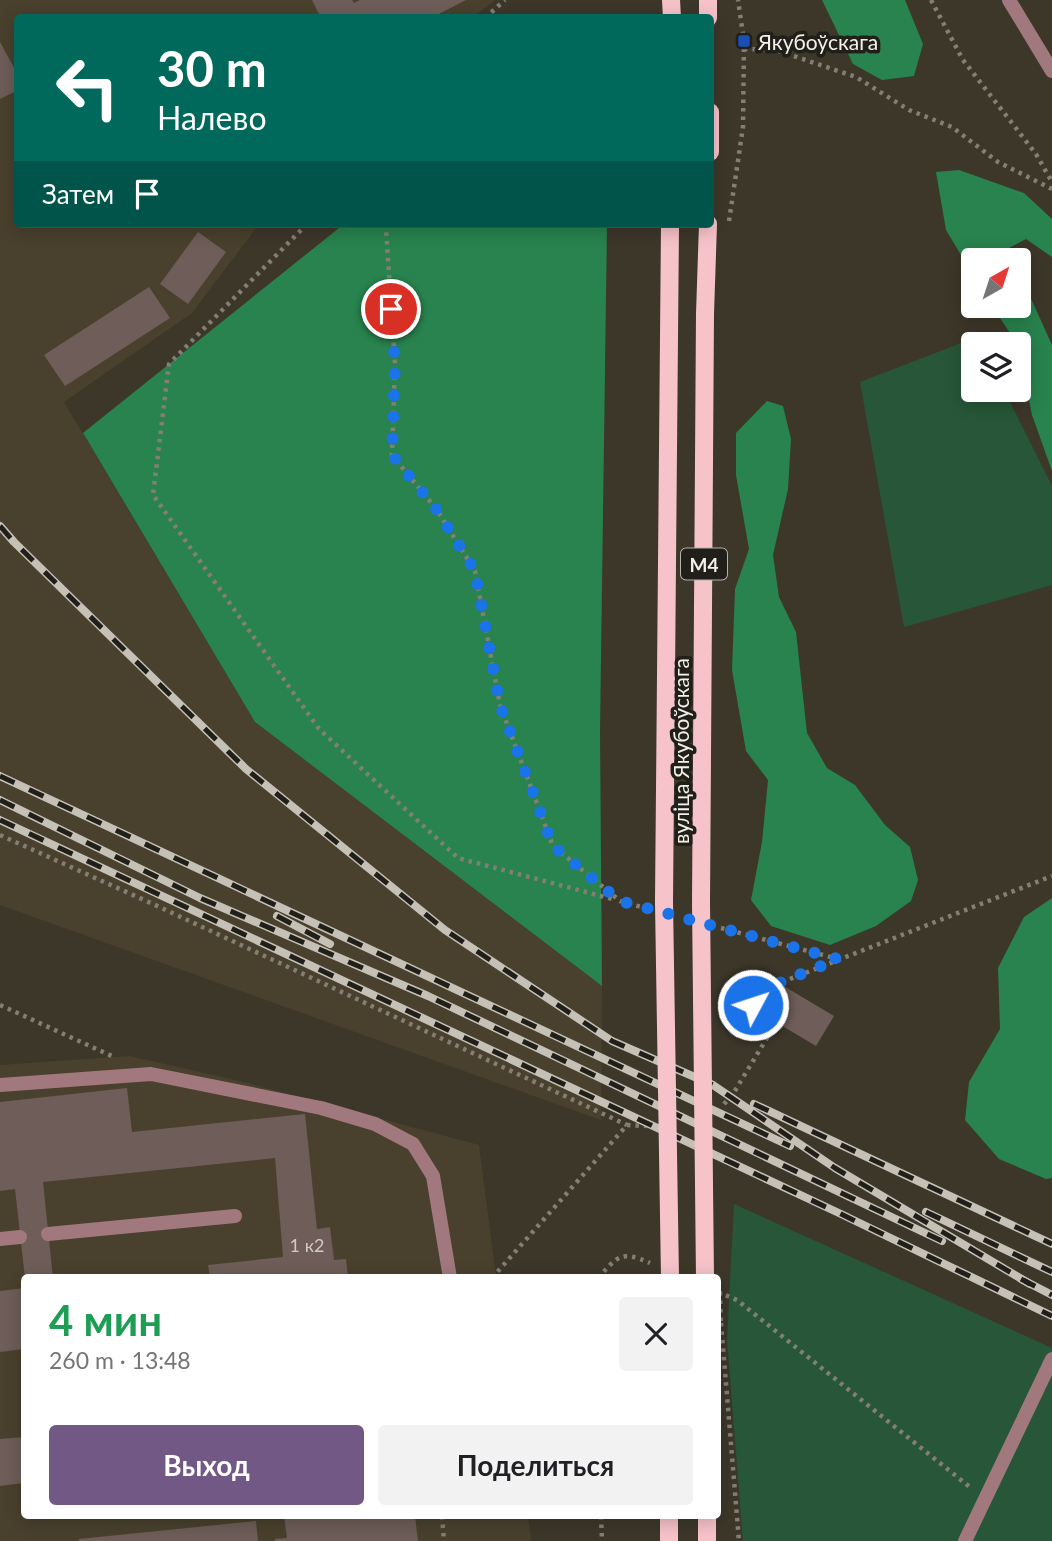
<!DOCTYPE html>
<html lang="ru">
<meta charset="utf-8">
<style>
:root{--surface:#fff;--page:#f2f2f2;--text:#202124;--muted:#757577;--accent:#725884}
body{margin:0;font-family:Lato,sans-serif;background:var(--page);color:var(--text);height:100vh;display:flex;flex-direction:column;font-size:26px;white-space:nowrap}
*{box-sizing:border-box;margin:0}
p{font-size:23px;color:var(--muted)}
.icon{flex:none;width:38px;height:38px;fill:none;stroke:currentColor;stroke-width:2;stroke-linecap:round;stroke-linejoin:round}
.map{position:relative;flex:1;overflow:hidden}
.sheet{position:absolute;left:21px;top:1274px;width:700px;height:245px;display:flex;flex-direction:column;background:var(--surface);border-radius:7px;box-shadow:0 4px 18px #0003}
.sheet>*{flex:none}
.banner{position:absolute;left:14px;top:14px;width:700px;height:214px;border-radius:7px;box-shadow:0 4px 18px #0003;background:#00695c;color:#fff;overflow:hidden}
.needle{width:46px;rotate:39deg}
.buttons{position:absolute;left:961px;top:248px;display:grid;gap:14px}
.buttons a{display:grid;place-items:center;width:70px;height:70px;border-radius:7px;background:var(--surface);box-shadow:0 4px 18px #0003;font-size:35px}
.pin{position:absolute;display:grid;place-items:center;width:60px;height:60px;color:#fff;margin:-30px;border:4px solid #fff;border-radius:50%;box-shadow:0 2px 7px #0007}
.me{position:absolute;width:77px;margin:-38px;rotate:50deg;stroke-linejoin:round;filter:drop-shadow(0 0 5px #0008)}
.turn{display:flex;align-items:center;gap:24px;height:147px;padding:0 28px;font-size:32px}
.turn .icon{width:91px;height:91px;stroke-width:2.5}
.turn b{display:block;font-size:49px;line-height:60px}
.then{display:flex;align-items:center;height:66px;padding:0 28px;background:#0003;gap:14px;font-size:26px}
.round{display:grid;place-items:center;flex:none;width:74px;height:74px;border-radius:7px;background:var(--page)}
.headline{display:flex;align-items:center;justify-content:space-between;height:119px;padding:0 28px}
h1{font-size:42px;font-weight:700;line-height:52px;color:#1e9e55}
.primary-button{display:flex;gap:14px;margin-top:auto;padding:14px 28px}
.primary-button a{flex:1;height:80px;border-radius:7px;background:var(--accent);color:#fff;font-size:28px;font-weight:700;line-height:80px;text-align:center}
.primary-button a+a{background:var(--page);color:var(--text)}
.map>svg:first-child{display:block}
.built{fill:#49412d}
.green{fill:#275738}
.forest{fill:#28834e}
.building{fill:#6e5d58}
.lines{fill:none;stroke-linecap:round;stroke-linejoin:round}
.path{stroke:#847f74;stroke-width:4.5;stroke-dasharray:3.5 5;stroke-linecap:butt}
.service{stroke:#a2787f;stroke-width:14}
.pedestrian{stroke:#a2787f;stroke-width:14}
.tertiary{stroke:#a2787f;stroke-width:14}
.primary{stroke:#f7c3ca;stroke-width:18}
.rail-casing{stroke:#c5c1b7;stroke-width:8}
.rail{stroke:#211f19;stroke-width:5;stroke-dasharray:16;stroke-linecap:butt}
.path-bridge{stroke:#847f74;stroke-width:4.5;stroke-dasharray:3.5 5;stroke-linecap:butt}
.primary-bridge{stroke:#f7c3ca;stroke-width:18}
.route{stroke:#1a73e8;stroke-width:12;stroke-dasharray:0 21.6}
.transit-dot{fill:#1a4fb4;stroke:#211f19;stroke-width:2.5}
.labels{text-anchor:middle;dominant-baseline:central;stroke-width:7;stroke-linejoin:round;paint-order:stroke}
.number-label{font-size:18px;fill:#d2cbc3}
.shield{fill:#211f19;stroke:#b4b1a9;stroke-width:2}
.shield-label{font-size:19px;font-weight:bold;fill:#f3f0e7}
.poi-label{font-size:21px;fill:#f3f0e7;stroke:#211f19;text-anchor:start}
.street-label{font-size:21px;fill:#f3f0e7;stroke:#211f19}
</style>
<div class="map">
<svg width="1052" height="1541" viewBox="0 0 1052 1541">
<rect width="100%" height="100%" fill="#3d372a"/>
<g class="built">
<path d="M0,0H495L472,18H18V224H259L192,313L64,402L255,722L602,986L601,1120L0,905Z"/>
<path d="M129,1056L240,1081L479,1145L496,1277L24,1278V1516H528L531,1541H0V1065Z"/>
</g>
<g class="green">
<path d="M977,337L981,345H973V390H1004L1052,486V585L904,627L860,382Z"/>
<path d="M734,1204L1052,1348V1541H743L727,1340Z"/>
</g>
<g class="forest">
<path d="M822,0H905L923,44L914,76L882,80L853,64Z"/>
<path d="M959,170L1024,193L1052,219V257L1026,239L1007,249L1013,261H973V275L946,230L936,172Z"/>
<path d="M344,224H607L600,731L602,986L255,722L83,433Z"/>
<path d="M1019,272L1052,345V471L1032,415L1018,345L992,306H1018Z"/>
<path d="M767,401L783,406L791,439L788,489L773,555L779,597L796,632L807,733L827,768L855,785L885,825L910,847L918,880L911,901L876,926L830,945L771,926L751,900L762,842L768,780L746,751L732,670L735,589L749,549L736,475V433Z"/>
<path d="M1052,898V1178L1046,1179L999,1159L965,1120L969,1082L1000,1029L998,968L1024,917Z"/>
</g>
<g class="building">
<path d="M312,0H352L354,3L360,0H466L431,18H321Z"/>
<path d="M0,42L18,75V90L0,99Z"/>
<path d="M198,232L226,252L188,304L160,284Z"/>
<path d="M149,287L170,318L65,386L44,355Z"/>
<path d="M782,985L834,1016L816,1046L764,1015Z"/>
<path d="M127,1088L132,1132L305,1114L317,1229L330,1227L334,1260L346,1259L348,1278H210L208,1265L283,1257L275,1158L43,1182L53,1278H25L15,1189L0,1191V1102Z"/>
<path d="M24,1288V1349L0,1352V1291Z"/>
<path d="M24,1437V1483L0,1486V1439Z"/>
<path d="M284,1516H415L418,1541H275V1539L287,1538Z"/>
<path d="M256,1521L258,1541H79V1539Z"/>
</g>
<g class="lines">
<g class="path">
<path d="M931,0L963,60L1036,154L1052,182"/>
<path d="M485,18L505,0"/>
<path d="M744,49L776,50L856,77L909,110L952,127L998,162L1052,189"/>
<path d="M729,221L743,127L744,41L738,0"/>
<path d="M307,224L169,364L153,495L319,729L458,858L616,900"/>
<path d="M387,224L386,228L395,364L392,455L437,510L475,571L500,705L553,846L620,901L645,908"/>
<path d="M0,835L153,904L627,1125"/>
<path d="M721,928L838,959"/>
<path d="M0,1005L114,1057"/>
<path d="M724,1104L733,1094L767,1038L753,1005L767,988L1052,876"/>
<path d="M492,1278L627,1125L647,1126"/>
<path d="M598,1278C618,1256 621,1250 650,1263"/>
<path d="M718,1292L737,1300L971,1488"/>
<path d="M721,1323L739,1541"/>
<path d="M442,1516L444,1541"/>
<path d="M601,1516L602,1541"/>
</g>
<g class="service">
<path d="M0,1085L151,1074L321,1108L375,1124L413,1144L433,1176L450,1278"/>
<path d="M48,1234L235,1216"/>
<path d="M0,1239L20,1237"/>
</g>
<path class="pedestrian" d="M965,1541L1052,1359"/>
<path class="tertiary" d="M1009,0L1052,71"/>
<g class="primary">
<path d="M671,0L672,18"/>
<path d="M708,0V18"/>
<path d="M710,112V152"/>
<path d="M664,902L670,224"/>
<path d="M701,903L705,314L708,224"/>
<path d="M707,1516V1541"/>
<path d="M669,1541V1516"/>
</g>
<defs>
<g id="rail">
<path d="M0,526L14,542L246,769L445,930L612,1041L713,1085L835,1168L1030,1284"/>
<path d="M0,776L790,1146"/>
<path d="M0,800L200,898L428,996L942,1241"/>
<path d="M0,820L841,1214L1052,1316"/>
<path d="M277,916L330,944"/>
<path d="M754,1104L1052,1244"/>
<path d="M926,1212L1052,1272"/>
<path d="M1021,1279L1052,1295"/>
</g>
</defs>
<use href="#rail" class="rail-casing"/>
<use href="#rail" class="rail"/>
<path class="path-bridge" d="M720,1292L721,1323"/>
<g class="primary-bridge">
<path d="M664,902L670,1278"/>
<path d="M701,903L705,1278"/>
</g>
</g>
<g class="lines">
<path class="route" d="M391,309L395,364L392,455L437,510L475,571L500,705L553,846L620,901L838,959L767,988L753,1005"/>
</g>
<rect class="transit-dot" x="737" y="34" width="14" height="14" rx="3.5"/>
<g class="labels">
<g class="number-label">
<text x="307" y="1245">1 к2</text>
</g>
<rect class="shield" x="681" y="548.5" width="46" height="31" rx="5"/>
<g class="shield-label">
<text x="704" y="564">М4</text>
</g>
<g class="poi-label">
<text x="758" y="41">Якубоўскага</text>
</g>
<g class="street-label">
<text transform="translate(680 751) rotate(-90)">вуліца Якубоўскага</text>
</g>
</g>
</svg>
<div class="buttons">
<a><svg class="needle" viewBox="-14 -14 28 28"><path d="M0-13l5 13h-10z" fill="#e53935"/><path d="M0 13l5-13h-10z" fill="#757577"/></svg></a>
<a><svg class="icon" aria-label="layers" viewBox="0 0 24 24"><path d="M12 4l9 5-9 5-9-5zM3 14l9 5 9-5"/></svg></a>
</div>
<div class="pin" style="left:391px;top:309px;background:#d93025"><svg class="icon" aria-label="arrive" viewBox="0 0 24 24"><path d="M6 21V4h12l-3 4 3 4H6"/></svg></div>
<svg class="me" style="left:753px;top:1005px" viewBox="-20 -20 40 40"><circle r="17" fill="#1a73e8" stroke="#fff" stroke-width="3"/><path d="M0-11L8 9 0 5-8 9z" fill="#fff"/></svg>
<div class="banner">
<div class="turn"><svg class="icon" aria-label="left" viewBox="0 0 24 24"><path d="M17 20v-9H6M10 6l-5 5 5 5"/></svg><div><b>30 m</b>Налево</div></div>
<div class="then">Затем<svg class="icon" aria-label="arrive" viewBox="0 0 24 24"><path d="M6 21V4h12l-3 4 3 4H6"/></svg></div>
</div>
<section class="sheet">
<div class="headline"><div><h1>4 мин</h1><p>260 m · 13:48</p></div><a class="round"><svg class="icon" aria-label="close" viewBox="0 0 24 24"><path d="M6 6l12 12M18 6L6 18"/></svg></a></div>
<div class="primary-button"><a>Выход</a><a>Поделиться</a></div>
</section>
</div>
